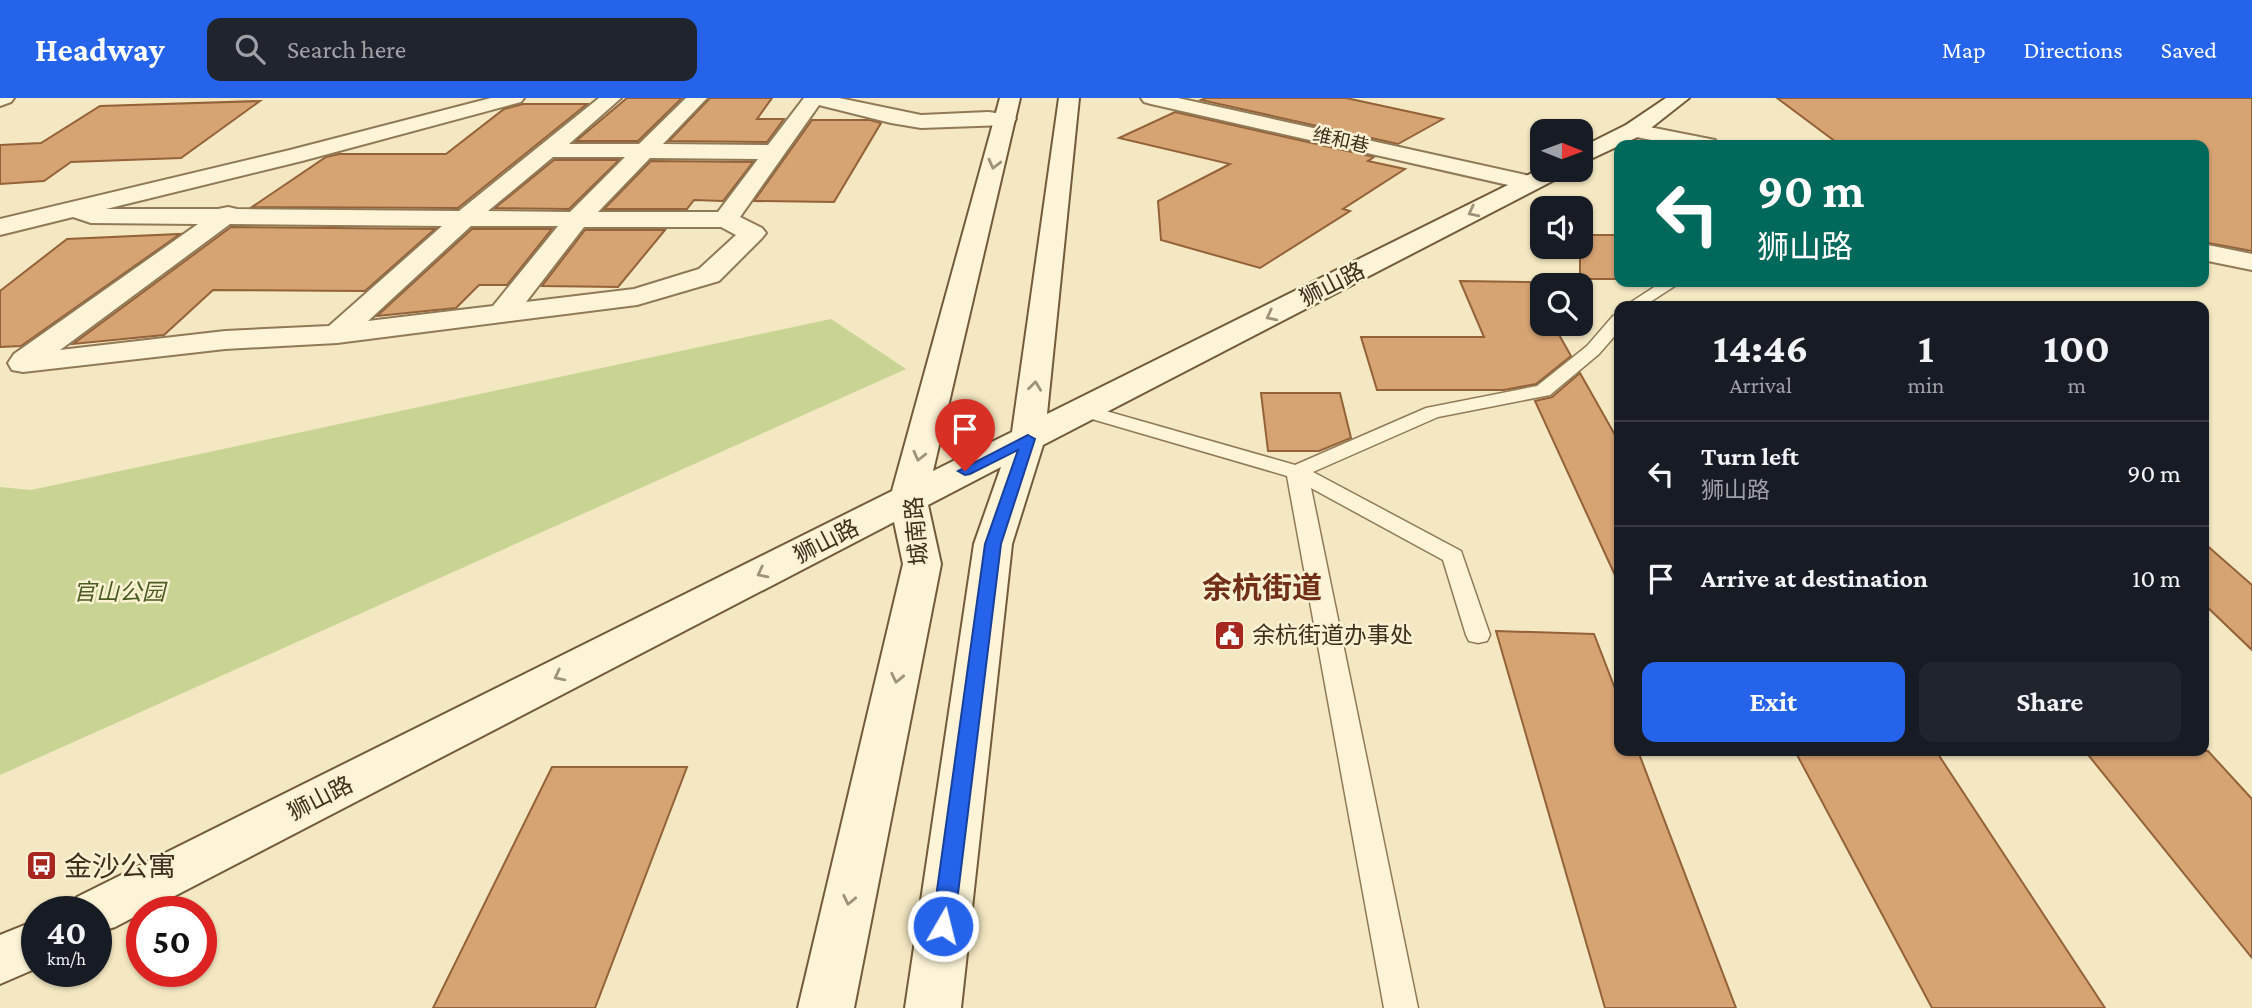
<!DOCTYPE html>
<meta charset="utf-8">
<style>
:root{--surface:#171b24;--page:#20242c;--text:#f1f3f6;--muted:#9ea1a6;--line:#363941;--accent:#2563eb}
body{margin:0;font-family:"Crimson Pro","Noto Sans SC",serif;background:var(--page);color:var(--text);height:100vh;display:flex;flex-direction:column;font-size:26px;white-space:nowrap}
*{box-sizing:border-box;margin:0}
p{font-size:23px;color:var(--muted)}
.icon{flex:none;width:38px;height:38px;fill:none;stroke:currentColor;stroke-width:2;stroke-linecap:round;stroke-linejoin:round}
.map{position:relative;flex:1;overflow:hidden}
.drawer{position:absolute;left:1614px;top:203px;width:595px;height:455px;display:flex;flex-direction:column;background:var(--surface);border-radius:14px;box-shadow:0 2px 5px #0004}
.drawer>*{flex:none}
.guide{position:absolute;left:1614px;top:42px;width:595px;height:147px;border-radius:14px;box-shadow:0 2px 5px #0004;background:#00695c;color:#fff;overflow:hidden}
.needle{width:46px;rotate:91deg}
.fabs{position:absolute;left:1530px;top:21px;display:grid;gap:14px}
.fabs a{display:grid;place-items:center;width:63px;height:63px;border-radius:14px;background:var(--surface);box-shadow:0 2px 5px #0004;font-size:35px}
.speed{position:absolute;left:21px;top:798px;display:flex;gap:14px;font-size:35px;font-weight:700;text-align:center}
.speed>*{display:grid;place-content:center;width:91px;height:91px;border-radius:50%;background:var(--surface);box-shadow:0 2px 5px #0004;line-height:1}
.speed small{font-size:18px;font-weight:400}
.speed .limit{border:10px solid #d22;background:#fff;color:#111}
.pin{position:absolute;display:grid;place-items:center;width:60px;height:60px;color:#fff;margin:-72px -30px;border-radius:50% 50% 50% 0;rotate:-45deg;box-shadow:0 0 7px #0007}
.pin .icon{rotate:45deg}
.me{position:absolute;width:77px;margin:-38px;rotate:8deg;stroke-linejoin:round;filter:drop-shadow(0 0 5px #0008)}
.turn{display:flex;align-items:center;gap:24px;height:147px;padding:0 28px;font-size:32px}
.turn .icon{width:91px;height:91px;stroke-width:2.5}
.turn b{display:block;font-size:49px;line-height:60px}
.eta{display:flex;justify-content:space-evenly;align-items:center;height:119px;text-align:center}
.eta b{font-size:42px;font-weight:700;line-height:49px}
.action{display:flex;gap:14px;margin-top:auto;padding:14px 28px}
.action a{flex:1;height:80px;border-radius:14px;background:var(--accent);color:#fff;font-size:28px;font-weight:700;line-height:80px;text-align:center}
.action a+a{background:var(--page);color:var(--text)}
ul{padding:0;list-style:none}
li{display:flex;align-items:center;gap:21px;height:105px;padding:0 28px;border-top:2px solid var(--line)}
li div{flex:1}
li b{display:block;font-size:26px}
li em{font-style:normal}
header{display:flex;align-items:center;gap:42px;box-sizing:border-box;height:98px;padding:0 35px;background:var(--accent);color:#fff}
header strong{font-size:33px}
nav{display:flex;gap:38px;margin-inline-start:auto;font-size:24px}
.search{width:490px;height:63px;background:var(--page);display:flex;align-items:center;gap:18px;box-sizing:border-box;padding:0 24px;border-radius:14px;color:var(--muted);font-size:26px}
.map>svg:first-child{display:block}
.green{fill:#c8d394}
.building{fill:#d6a373;stroke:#936239;stroke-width:2}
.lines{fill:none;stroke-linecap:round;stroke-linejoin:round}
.service-casing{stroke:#907956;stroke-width:3}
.minor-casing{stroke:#907956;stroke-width:4}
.secondary-casing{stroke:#725a3a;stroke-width:4}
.service{fill:#fdf4d7;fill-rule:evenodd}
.minor{fill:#fdf4d7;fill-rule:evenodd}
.secondary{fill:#fdf4d7;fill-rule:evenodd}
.oneway{stroke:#9e927a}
.route{fill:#2563eb;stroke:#184099;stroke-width:2}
.labels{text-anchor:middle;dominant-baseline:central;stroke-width:5;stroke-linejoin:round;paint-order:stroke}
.far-street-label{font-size:19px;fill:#3e2f1c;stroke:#faf1d3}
.street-label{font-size:23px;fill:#3e2f1c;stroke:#faf1d3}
.park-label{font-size:23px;font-style:italic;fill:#4a5d20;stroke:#faf1d3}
.poi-label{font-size:23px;fill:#3e2f1c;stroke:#faf1d3;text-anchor:start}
.near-poi-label{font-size:28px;fill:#3e2f1c;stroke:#faf1d3;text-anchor:start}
.district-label{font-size:30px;font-weight:bold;fill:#702f16;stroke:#faf1d3}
</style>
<header>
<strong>Headway</strong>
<div class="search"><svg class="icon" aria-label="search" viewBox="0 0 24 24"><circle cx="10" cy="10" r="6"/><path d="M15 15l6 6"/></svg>Search here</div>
<nav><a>Map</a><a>Directions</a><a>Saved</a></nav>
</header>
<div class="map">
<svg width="2252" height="910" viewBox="0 0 2252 910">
<rect width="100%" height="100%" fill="#f4e8c2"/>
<path class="green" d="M831,221L906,271L0,677V389L31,392Z"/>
<g class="building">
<path d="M627,0H682L638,43H576Z"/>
<path d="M710,0H772L757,21H784L767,44L669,43Z"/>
<path d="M1206,0H1346L1443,21L1398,46L1201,2Z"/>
<path d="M1777,0H2252V153L2203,144V47H1840Z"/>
<path d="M260,3L181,60L71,64L44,83L0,86V47L41,45L100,8Z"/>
<path d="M523,6H587L458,110L252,109L326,59L339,56H446L504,11Z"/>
<path d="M1175,14L1374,59L1368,63L1405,71L1343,111L1350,113L1260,170L1161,142L1158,103L1230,66L1119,40Z"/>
<path d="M812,22H870L881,25L834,104L754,103Z"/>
<path d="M554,62H619L569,111L495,110Z"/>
<path d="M651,63L753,64L723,103L694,102L687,111H604Z"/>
<path d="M231,129L435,131L365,193L213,192L164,237L73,246Z"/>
<path d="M472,131H552L507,187H479L456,210L377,218Z"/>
<path d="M585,132H665L618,189L542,188Z"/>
<path d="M180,136L21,248L0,249V193L67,141Z"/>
<rect x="1580" y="137" width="39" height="44"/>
<path d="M1460,183L1530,184L1542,205V226H1553L1571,258L1536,286L1504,292H1377L1361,239H1484Z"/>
<path d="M1580,275L1619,344V486L1535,303L1552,299Z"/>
<path d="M1261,295H1340L1351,340L1319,353H1268Z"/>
<path d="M2203,444L2252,487V552L2203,505Z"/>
<path d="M1496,533L1594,536L1619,601V653H1638L1736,910H1605Z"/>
<path d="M1795,653H1936L2105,910H1932Z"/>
<path d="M2085,653H2208L2252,701V860Z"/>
<path d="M552,669H687L595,910H433Z"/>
</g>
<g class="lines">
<defs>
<g id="service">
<path d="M1662,184H1681L1644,208H1625Z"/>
<path d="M1619,217V233L1599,256L1550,297L1438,319L1313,374L1461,453L1490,537L1487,543L1478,545L1469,543L1466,537L1443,462L1311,390L1418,910H1384L1287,378L1078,317L1075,313L1085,307L1295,367L1426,310L1537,288L1587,248L1613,218Z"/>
</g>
<g id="minor">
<path d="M0,0H14L11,4L0,8Z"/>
<path d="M491,0H524L521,4L302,63L106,111H218L228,109L237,111L459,113L599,0H621L569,46H639L686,0H707L663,46L768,47L804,0H839L921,17L988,14L1013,17L1016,21L1013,25L1006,27L921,30L891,25L819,7L740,119L762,130L766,135L762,140L719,183L637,207L337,245L225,251L23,274L12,272L8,265L14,256L198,126L91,125L73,119L0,137V121L290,52ZM553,59H625L570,114L488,113ZM650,60L758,61L718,114H598ZM230,126L442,128L329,228L225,233L60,252ZM471,128H558L493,208L368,223ZM584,129H721L736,137L699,171L634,191L526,204Z"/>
<path d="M1141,0H1178L1530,78L1538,80L1542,85L1538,90L1530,92L1151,6L1144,4Z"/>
<path d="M1634,26L1715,42L1718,47H1677L1626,37L1623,32L1626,27Z"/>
<path d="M2203,146L2252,156V172L2203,162Z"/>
</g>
<g id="secondary">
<path d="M1000,0H1020L933,373L1012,334L1059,0H1079L1047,316L1542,70L1567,72L1564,77L1043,347L1012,446L961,910H905L974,446L1001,369L928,407L941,466L854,910H798L903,466L894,424L115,829L96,835V814H70L77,799L892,393Z"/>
<path d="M1666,0H1689L1642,37L1580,66V50L1626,27Z"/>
<path d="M37,822V870L0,886V837Z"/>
</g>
</defs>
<use href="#service" class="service-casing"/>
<use href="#minor" class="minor-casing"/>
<use href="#secondary" class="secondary-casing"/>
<use href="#service" class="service"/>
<use href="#minor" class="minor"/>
<use href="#secondary" class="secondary"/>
</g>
<defs><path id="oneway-chevron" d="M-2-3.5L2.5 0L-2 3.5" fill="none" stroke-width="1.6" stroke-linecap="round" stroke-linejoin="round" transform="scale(1.75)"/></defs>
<g class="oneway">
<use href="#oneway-chevron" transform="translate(994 66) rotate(104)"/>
<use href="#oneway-chevron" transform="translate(1473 114) rotate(153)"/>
<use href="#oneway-chevron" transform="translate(1271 218) rotate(153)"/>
<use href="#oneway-chevron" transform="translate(1035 288) rotate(-83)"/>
<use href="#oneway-chevron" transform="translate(919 358) rotate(104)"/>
<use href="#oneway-chevron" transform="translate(762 475) rotate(153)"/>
<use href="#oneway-chevron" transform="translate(559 578) rotate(153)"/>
<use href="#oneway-chevron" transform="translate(897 580) rotate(102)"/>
<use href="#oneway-chevron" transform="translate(849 802) rotate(102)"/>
</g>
<path class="route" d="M1028,337L1035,341L1001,446L954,828L951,835L943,837L935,835L932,828L985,446L1018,352L970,376L965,377L958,373Z"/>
<defs>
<symbol id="civic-square" viewBox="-11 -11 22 22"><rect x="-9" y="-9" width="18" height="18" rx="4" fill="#a7261e" stroke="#faf1d3"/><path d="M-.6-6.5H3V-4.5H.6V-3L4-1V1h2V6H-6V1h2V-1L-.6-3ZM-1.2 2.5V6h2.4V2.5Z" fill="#fff"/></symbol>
<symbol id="bus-square" viewBox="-11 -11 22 22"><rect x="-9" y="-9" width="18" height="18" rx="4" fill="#a7261e" stroke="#faf1d3"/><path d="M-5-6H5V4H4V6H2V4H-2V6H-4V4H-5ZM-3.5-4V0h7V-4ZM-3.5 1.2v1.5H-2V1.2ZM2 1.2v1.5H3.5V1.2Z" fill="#fff"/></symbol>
</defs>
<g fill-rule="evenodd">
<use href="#civic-square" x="1212" y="520" width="35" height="35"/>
<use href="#bus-square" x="24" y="750" width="35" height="35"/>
</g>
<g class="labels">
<g class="far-street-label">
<text transform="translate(1341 42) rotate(13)">维和巷</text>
</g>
<g class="street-label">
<text transform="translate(1332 186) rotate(-27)">狮山路</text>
<text transform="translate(916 433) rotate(-95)">城南路</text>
<text transform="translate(826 443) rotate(-27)">狮山路</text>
<text transform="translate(320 700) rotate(-27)">狮山路</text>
</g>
<g class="park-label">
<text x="119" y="494">官山公园</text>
</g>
<g class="poi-label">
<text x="1252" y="537">余杭街道办事处</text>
</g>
<g class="near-poi-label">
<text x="64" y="768">金沙公寓</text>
</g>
<g class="district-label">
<text x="1262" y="489">余杭街道</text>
</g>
</g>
</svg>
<div class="fabs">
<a><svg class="needle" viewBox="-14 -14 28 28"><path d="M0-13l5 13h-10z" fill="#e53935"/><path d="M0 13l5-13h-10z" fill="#9ea1a6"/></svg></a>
<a><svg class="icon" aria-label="sound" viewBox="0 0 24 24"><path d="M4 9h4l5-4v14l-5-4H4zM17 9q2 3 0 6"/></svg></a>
<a><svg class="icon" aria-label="search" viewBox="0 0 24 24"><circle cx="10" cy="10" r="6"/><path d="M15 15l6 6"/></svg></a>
</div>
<div class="speed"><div>40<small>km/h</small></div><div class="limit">50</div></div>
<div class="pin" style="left:965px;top:373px;background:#d93025"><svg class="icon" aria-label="arrive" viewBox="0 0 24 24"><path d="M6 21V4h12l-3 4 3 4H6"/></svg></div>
<svg class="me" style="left:943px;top:828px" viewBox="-20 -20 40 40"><circle r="17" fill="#2563eb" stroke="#fff" stroke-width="3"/><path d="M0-11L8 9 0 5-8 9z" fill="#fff"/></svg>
<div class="guide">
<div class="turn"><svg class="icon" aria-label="left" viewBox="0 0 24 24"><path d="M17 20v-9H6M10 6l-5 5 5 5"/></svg><div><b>90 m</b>狮山路</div></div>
</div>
<section class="drawer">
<div class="eta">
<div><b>14:46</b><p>Arrival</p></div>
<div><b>1</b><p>min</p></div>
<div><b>100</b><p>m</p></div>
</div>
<ul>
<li><svg class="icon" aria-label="left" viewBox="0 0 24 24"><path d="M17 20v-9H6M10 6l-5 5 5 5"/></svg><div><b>Turn left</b><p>狮山路</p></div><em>90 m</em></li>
<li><svg class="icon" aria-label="arrive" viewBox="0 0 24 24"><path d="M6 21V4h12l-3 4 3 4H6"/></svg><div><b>Arrive at destination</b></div><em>10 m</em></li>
</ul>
<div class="action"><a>Exit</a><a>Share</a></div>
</section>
</div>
